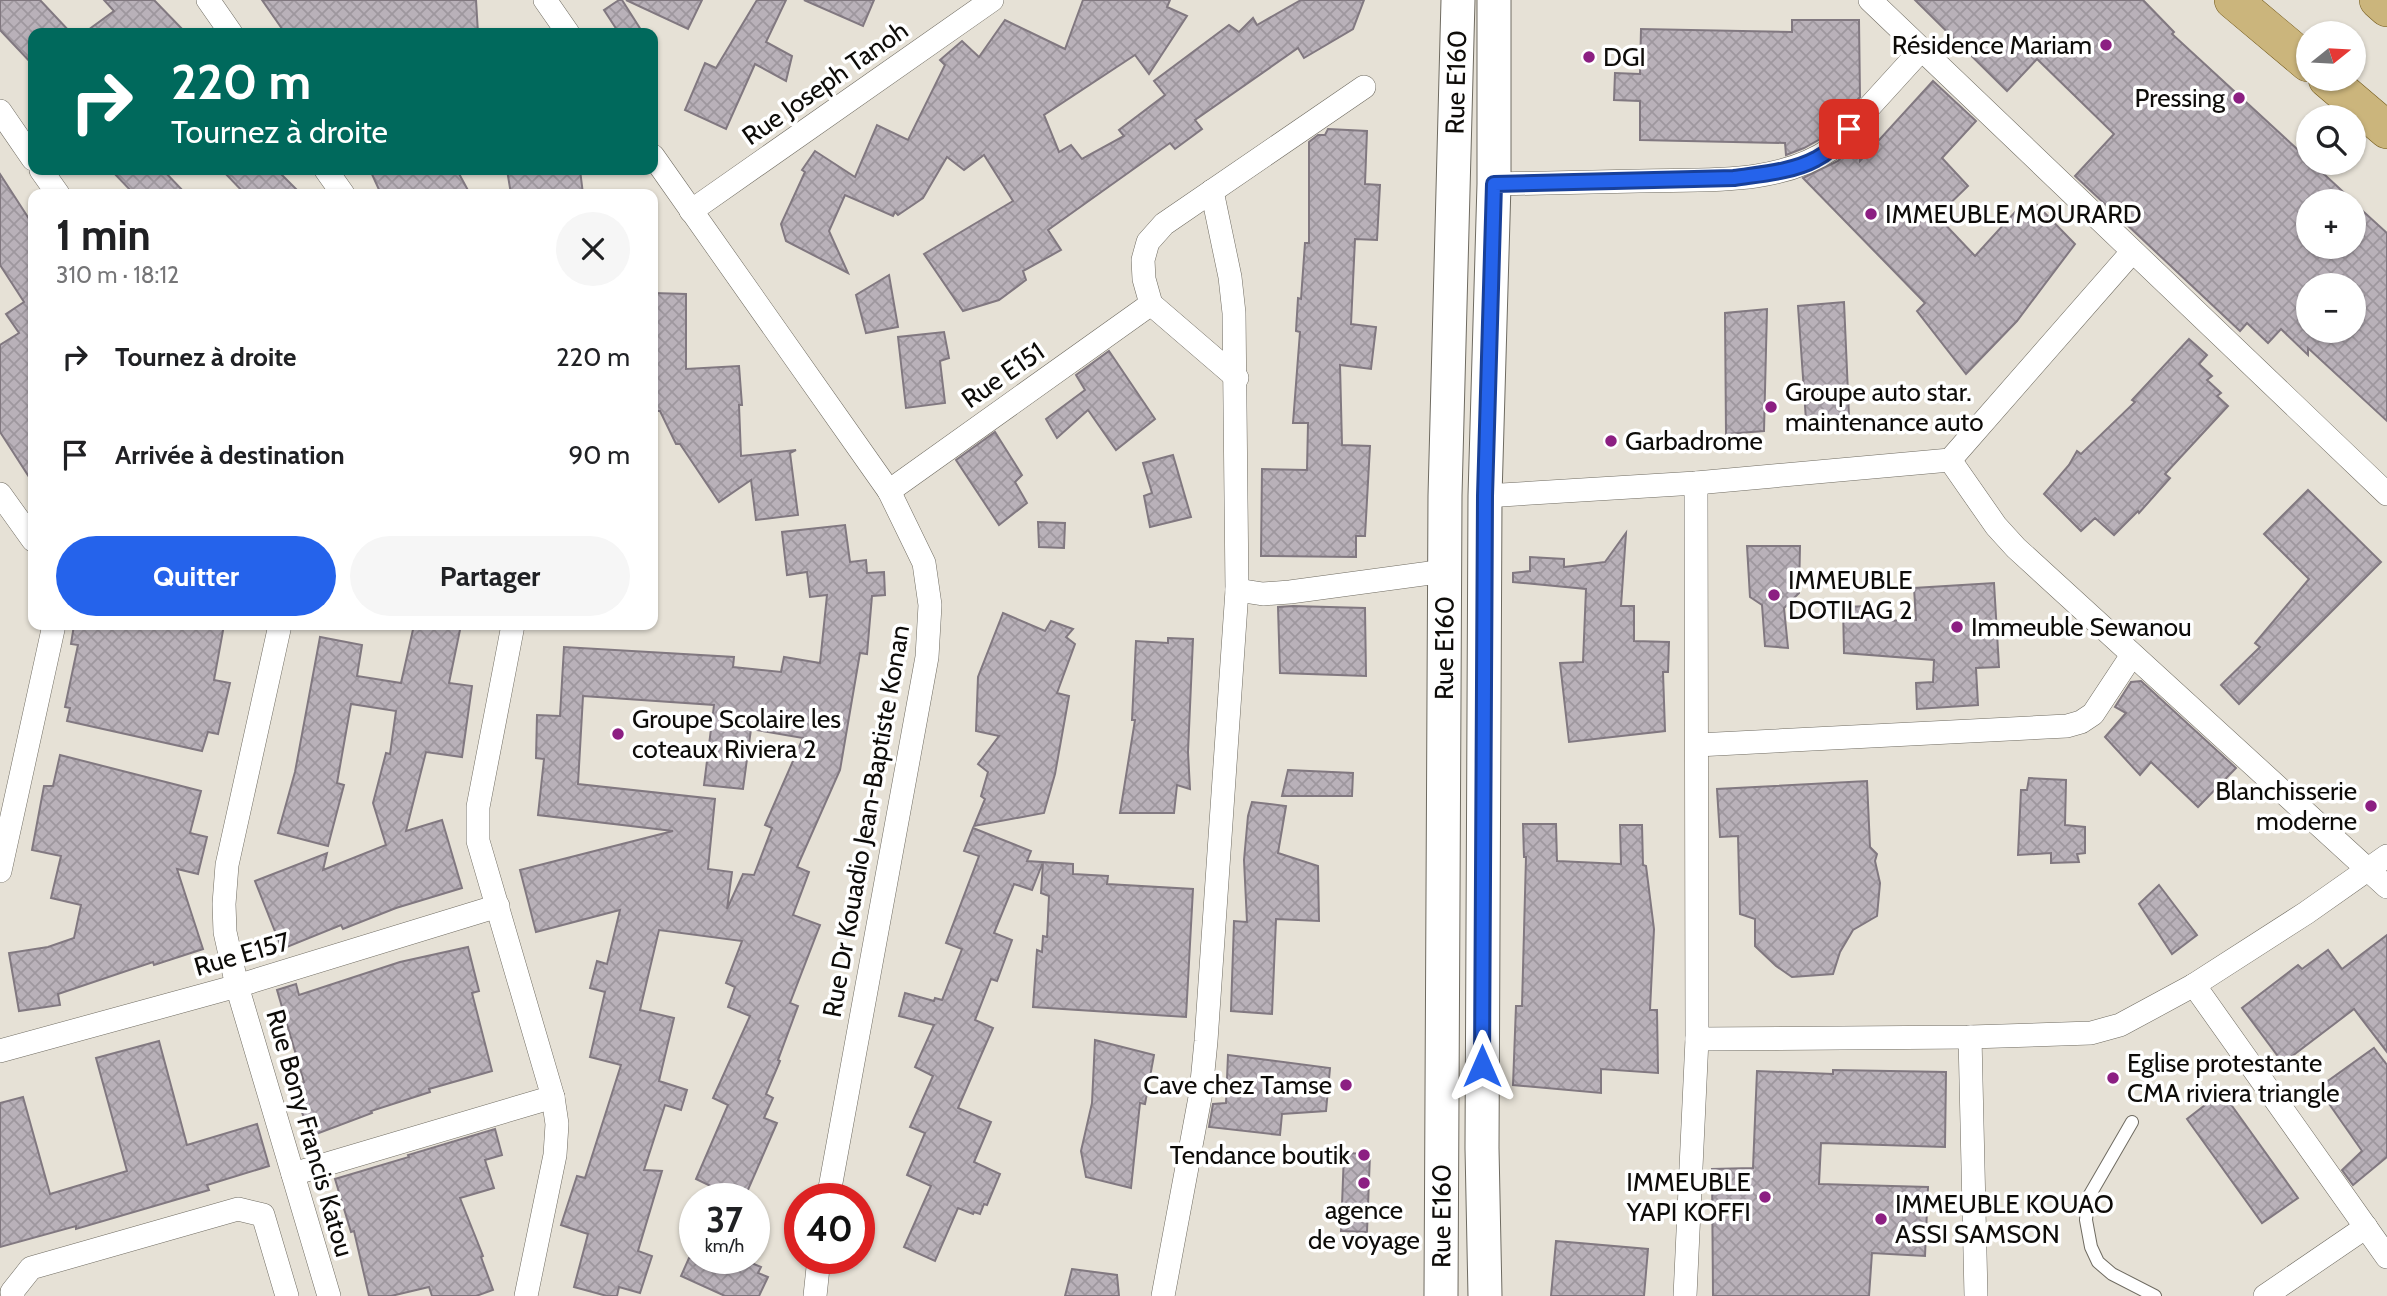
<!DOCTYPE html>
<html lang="fr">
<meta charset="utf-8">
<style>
:root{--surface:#fff;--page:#f6f6f6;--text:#202124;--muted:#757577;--accent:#2563eb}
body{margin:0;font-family:Cabin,sans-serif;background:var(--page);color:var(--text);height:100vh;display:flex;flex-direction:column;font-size:26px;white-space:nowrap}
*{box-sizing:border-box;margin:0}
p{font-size:23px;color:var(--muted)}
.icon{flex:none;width:38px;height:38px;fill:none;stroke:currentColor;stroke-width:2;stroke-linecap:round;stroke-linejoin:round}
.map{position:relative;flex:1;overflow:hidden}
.details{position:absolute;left:28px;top:189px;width:630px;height:441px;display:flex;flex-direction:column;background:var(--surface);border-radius:14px;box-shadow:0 2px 5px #0004}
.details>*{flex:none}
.banner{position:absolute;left:28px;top:28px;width:630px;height:147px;border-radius:14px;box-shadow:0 2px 5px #0004;background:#00695c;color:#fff;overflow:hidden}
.needle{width:46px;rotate:72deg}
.buttons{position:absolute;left:2296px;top:21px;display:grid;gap:14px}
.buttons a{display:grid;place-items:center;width:70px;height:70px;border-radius:50%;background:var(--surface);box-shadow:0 2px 5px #0004;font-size:35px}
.speed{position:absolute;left:679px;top:1183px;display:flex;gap:14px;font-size:35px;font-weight:700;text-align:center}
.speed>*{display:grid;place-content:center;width:91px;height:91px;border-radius:50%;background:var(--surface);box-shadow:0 2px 5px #0004;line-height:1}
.speed small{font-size:18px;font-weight:400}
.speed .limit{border:10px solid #d22;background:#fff;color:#111}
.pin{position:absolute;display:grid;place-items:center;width:60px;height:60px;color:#fff;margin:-30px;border-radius:14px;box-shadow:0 4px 10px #0006}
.me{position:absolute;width:77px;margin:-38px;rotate:0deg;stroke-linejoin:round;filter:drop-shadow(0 0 5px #0008)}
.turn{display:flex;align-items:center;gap:24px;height:147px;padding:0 28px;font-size:32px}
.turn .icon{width:91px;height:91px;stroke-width:2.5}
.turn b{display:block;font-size:49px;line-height:60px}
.round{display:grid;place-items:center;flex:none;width:74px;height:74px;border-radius:37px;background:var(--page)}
.head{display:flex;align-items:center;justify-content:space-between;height:119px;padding:0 28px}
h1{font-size:42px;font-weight:800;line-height:52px}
.action{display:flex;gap:14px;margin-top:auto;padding:14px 28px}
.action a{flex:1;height:80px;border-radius:42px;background:var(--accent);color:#fff;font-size:28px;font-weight:800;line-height:80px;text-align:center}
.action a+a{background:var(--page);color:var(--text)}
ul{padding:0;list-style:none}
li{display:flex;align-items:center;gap:21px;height:98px;padding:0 28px}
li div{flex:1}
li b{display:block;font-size:26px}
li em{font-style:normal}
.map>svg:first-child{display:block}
.building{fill:url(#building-cross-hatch);stroke:#817880;stroke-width:2;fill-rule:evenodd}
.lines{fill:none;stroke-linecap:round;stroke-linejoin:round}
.lane-casing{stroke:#6f6b61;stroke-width:14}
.street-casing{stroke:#6f6b61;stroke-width:24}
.secondary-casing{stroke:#6f6b61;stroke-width:35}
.primary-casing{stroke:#72591b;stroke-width:38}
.lane{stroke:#fff;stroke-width:12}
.street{stroke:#fff;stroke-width:23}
.secondary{stroke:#fff;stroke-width:33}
.primary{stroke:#cbb57c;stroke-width:37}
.route-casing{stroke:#184099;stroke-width:18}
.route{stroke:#2563eb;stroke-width:12}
.poi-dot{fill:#8c1f82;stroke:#fff;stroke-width:2.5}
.labels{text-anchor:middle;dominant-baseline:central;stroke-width:7;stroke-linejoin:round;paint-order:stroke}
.poi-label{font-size:26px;fill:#0e0c09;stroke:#fff;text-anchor:start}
.street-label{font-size:26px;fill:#0e0c09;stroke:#fff}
</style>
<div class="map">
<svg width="2387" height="1296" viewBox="0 0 2387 1296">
<defs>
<pattern id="building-cross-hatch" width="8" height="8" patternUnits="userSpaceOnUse" patternTransform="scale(1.75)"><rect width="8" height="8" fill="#b9b1b9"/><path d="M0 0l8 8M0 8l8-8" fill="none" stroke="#9e979e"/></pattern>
</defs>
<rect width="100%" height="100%" fill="#e6e1d6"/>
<g class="building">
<path d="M0,0H40L71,33H33V65L0,30Z"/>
<path d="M104,0H154L186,33H84L114,11Z"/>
<path d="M262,0H476L478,33H285Z"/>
<path d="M619,0H622L643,33H619L604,10Z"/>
<path d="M626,0H702L688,29Z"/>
<path d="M757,0H786L766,42L792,56L786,81L755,64L726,129L685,110L705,63L716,68Z"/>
<path d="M804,0H874L863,26Z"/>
<path d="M1083,0H1170L1167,7L1187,16L1149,74L1135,55L1044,115L1059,152L1071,145L1082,159L1124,136L1119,130L1165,95L1154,81L1229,25L1239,32L1253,18L1257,25L1301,0H1364L1353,29L1304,58L1298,48L1195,120L1202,129L1175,149L1170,143L1048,230L1061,250L1023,271L1026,280L999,300L963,311L924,254L1013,201L984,155L964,170L947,157L923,198L898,215L895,212L893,216L845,195L829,231L848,273L786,241L781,224L805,172L802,170L815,151L855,177L877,125L908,140L945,65L940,60L962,41L979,57L1005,20L1065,49Z"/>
<path d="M1915,0H2143L2174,32L2172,34L2296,148L2308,159V163H2312L2353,201H2308V247H2354V203L2387,233V421L2308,348V355L2281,329L2268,343L2247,323L2240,331L2075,176L2114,134L2037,59L2007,91ZM2308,285H2354V331H2308Z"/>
<path d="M1792,20H1859L1860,97L1822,138L1804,148L1786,155L1785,143L1640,140V101L1614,100L1615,73L1640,74L1641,29L1792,32Z"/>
<path d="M1933,81L1976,121L1942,158L1968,186L1937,216L1975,256L2015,212L2025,220L2037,205L2075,244L2017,321L1966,374L1917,311L1925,303L1803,178L1838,161L1860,138V161Z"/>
<path d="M1328,129L1367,131L1365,184L1380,185L1377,240L1355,239L1351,324L1376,327L1371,369L1340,365L1342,445L1370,446L1365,536H1356V557L1261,556L1262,469L1307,470L1308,423H1293L1300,332L1296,331L1298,298L1301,299L1305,243H1309V142L1318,135H1325Z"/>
<path d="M111,170H163L186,194H134Z"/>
<path d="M222,170H277L301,194H245Z"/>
<path d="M370,170H457L470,194H381Z"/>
<path d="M507,170H580L583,194H511Z"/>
<path d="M0,174L33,225V483L0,432V345L19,333L6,314L24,302L0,265Z"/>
<path d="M889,275L898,327L866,333L856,295Z"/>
<path d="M653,293L686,294V369L739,366L742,405H739L741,456L796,450L790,453L798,515L756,520L751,480L719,502L680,444H676L660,411H653Z"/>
<path d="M1844,302L1849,416L1806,420L1798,306Z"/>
<path d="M1767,309L1764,431L1726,434L1725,313Z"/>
<path d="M944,332L949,358L940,361L945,403L906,408L898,337Z"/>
<path d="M2189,339L2207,355L2199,364L2212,376L2207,380L2221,393L2217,396L2228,406L2165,474L2170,478L2139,513L2138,511L2114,535L2095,518L2081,531L2044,494L2069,465L2077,451L2081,454L2135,402L2132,400Z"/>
<path d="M1109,351L1155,419L1116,450L1088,410L1057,438L1046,419L1085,390L1076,375Z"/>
<path d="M995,432L1022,475L1015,482L1027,503L999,525L956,460Z"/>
<path d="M1173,455L1191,517L1150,527L1144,496L1152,493L1143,463Z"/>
<path d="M2308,490L2381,562L2239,704L2221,685L2260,647L2255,643L2309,579L2264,534Z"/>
<path d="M1038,522L1065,523L1064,548L1039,547Z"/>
<path d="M845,525L850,562L866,560L867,573L884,572L885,595L872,596L867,654L860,653L840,770L797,867L809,872L793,915L820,925L790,1003L798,1006L778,1060L780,1061L766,1094L773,1098L764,1118L777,1123L744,1199H715L719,1190L696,1179L728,1105L713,1098L750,1016L728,1007L735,987L726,983L742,941L659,930L640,1010L674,1018L659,1081L687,1090L681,1110L665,1105L644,1170L662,1171L638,1251L652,1256L640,1293L619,1287L617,1296H607L574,1287L588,1234L561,1225L577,1176L585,1178L621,1065L590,1057L605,992L590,988L597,961L607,964L620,910L536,932L520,870L673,831L538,815L544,759L536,758L537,715L560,716L564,647L734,657L733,667L781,672L784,657L820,663L827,595L810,597L807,572L787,575L782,532ZM583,696L714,705L704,785L743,789L751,729L803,738L765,825L772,828L754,875L743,874L727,909L732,872L708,869L715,799L578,784Z"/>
<path d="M1626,533L1621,606H1634V641L1669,642L1668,672H1663L1665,731L1569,742L1560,663L1583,662L1586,589L1513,582V573L1530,571V557L1564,559V567L1605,562Z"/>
<path d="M1747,546H1800L1799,593L1784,608L1788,648L1765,646L1762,605L1750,597Z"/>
<path d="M1994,583L1999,667L1976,668L1978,705L1917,709L1916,683L1933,682L1934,660L1844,653L1843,607L1870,606L1871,621L1916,620L1914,588Z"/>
<path d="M1293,606L1365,608L1366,676L1280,673L1278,607Z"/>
<path d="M1003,613L1045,631L1051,621L1073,629L1066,637L1075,644L1057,693L1069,696L1055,774L1044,813L974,826L985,799L981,796L988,772L978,764L999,736L976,731L978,677Z"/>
<path d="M74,625H224L214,680L230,683L218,734L208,732L202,751L67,721L70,708L65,707L78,645L71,644Z"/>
<path d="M414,625H461L449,683L472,686L462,757L426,752L406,831L442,820L462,888L396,908L343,929L341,925L282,949L255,881L327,853L323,870L386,845L373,803L386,753L390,754L396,711L351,704L337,783L344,785L328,846L278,833L295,772L320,637L362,645L357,676L401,683Z"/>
<path d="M1168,638L1193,639L1188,752L1190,789L1177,785L1174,813H1120L1135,720H1132L1136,641L1168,643Z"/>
<path d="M2141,681L2236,768L2198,807L2151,762L2140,775L2105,737L2126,713L2115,707L2131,682Z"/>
<path d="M60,755L201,791L190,833L207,837L198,874L177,869L203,949L154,965L153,962L58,994L60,1005L19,1011L9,953L48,947L74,938L81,905L51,898L61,856L32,850L44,786H53Z"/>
<path d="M1288,770L1353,773L1352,796H1282Z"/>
<path d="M2029,778L2066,780L2065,825L2085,827V853L2077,854L2079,862L2051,863V853L2018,855L2021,790H2027Z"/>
<path d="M1867,781L1870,847L1877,854L1875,861L1880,883L1877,916L1853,930L1840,952L1833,974L1792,977L1776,966L1755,946V919L1740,914L1738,836L1720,837L1717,789Z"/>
<path d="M1252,802L1286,806L1278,853L1318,866L1319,921L1276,919L1272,1014L1231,1011L1234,921L1247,922L1244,860L1248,816Z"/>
<path d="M1523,824H1556L1557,861L1621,864L1620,825H1642L1643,865L1646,866L1654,929L1650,1010H1657L1658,1073L1601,1069V1093L1513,1085L1516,1006H1522L1526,857H1524Z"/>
<path d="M973,828L1031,851L1027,861L1073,864V874L1108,876L1107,884L1193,889L1186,1017L1033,1007L1037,950L1042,952L1043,936L1047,937L1049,896L1041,893L1043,862L1032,890L1014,884L994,933L1012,940L997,981L991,979L975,1020L993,1028L958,1108L991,1122L974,1162L1000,1174L987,1205L984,1204L980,1214L974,1212L973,1214L958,1208L935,1261L904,1247L931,1186L907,1175L925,1133L910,1127L933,1076L915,1067L934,1025L899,1016L905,993L934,1001L935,998L942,1000L962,949L946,943L979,856L964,851Z"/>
<path d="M2159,885L2197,935L2172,954L2139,904Z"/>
<path d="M2387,935V1052L2354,1009L2283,1063L2242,1008L2298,965L2302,969L2328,950L2342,969Z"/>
<path d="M468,947L479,991L472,993L492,1071L429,1089L430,1092L371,1111L372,1113L311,1136L292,1086L304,1082L277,990L296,984L299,995L400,962Z"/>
<path d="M1095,1040L1154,1055L1145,1104L1140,1103L1131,1188L1086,1177L1081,1151L1092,1103Z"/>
<path d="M159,1041L187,1145L257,1124L269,1166L207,1185L209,1190L76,1229V1226L0,1247V1103L23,1097L50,1194L127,1171L96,1058Z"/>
<path d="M2374,1048L2387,1065V1157L2353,1185L2342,1170L2362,1151L2318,1088Z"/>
<path d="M1228,1055L1330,1068L1326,1111L1282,1114L1280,1135L1209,1127L1213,1104L1226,1103Z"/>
<path d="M1833,1070L1946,1072L1945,1147L1821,1143L1819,1184L1928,1187L1925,1256L1872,1253L1869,1296H1713L1712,1169L1753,1168L1757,1071L1833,1074Z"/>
<path d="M2222,1092L2298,1198L2262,1223L2187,1119Z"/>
<path d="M495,1129L502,1155L485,1160L494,1188L460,1198L483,1256L481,1257L493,1290L476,1296H432L429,1287L391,1296H369L354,1231L351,1232L335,1179L409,1157L408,1155Z"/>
<path d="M1344,1153L1370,1154L1367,1232L1341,1231Z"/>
<path d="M1556,1241L1648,1249L1644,1296H1551Z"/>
<path d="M689,1258H740L761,1267L758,1273L768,1277L759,1296H725L681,1276Z"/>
<path d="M1072,1269L1117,1275L1119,1296H1065Z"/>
</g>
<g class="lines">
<defs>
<path id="lane" d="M2132,1122L2088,1198L2086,1220L2091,1247L2098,1262L2112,1274L2155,1296"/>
<g id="street">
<path d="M208,0L231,33"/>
<path d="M545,0L568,33"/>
<path d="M1870,0L2387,494"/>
<path d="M0,111L33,159"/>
<path d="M653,156L889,491L924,563L930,605L927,657L828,1199"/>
<path d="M41,170L58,194"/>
<path d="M326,170L343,194"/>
<path d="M1494,184C1542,183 1590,182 1639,181C1702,179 1777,186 1831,149L1922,49"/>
<path d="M691,211L992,0"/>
<path d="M1237,378L1151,304L1144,279L1143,260L1148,242L1164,224L1364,87"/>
<path d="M1950,460L1996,526L2016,548L2387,887"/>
<path d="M889,491L1151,304"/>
<path d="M0,494L33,540"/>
<path d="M1485,496L1696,483L1950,460L2132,252"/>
<path d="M1237,590L1263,594L1290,592L1445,571"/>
<path d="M280,625L227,865L224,904L225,932L237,986L329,1296"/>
<path d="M513,625L478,807V841L553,1097L557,1124L555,1155L526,1296"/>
<path d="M1697,745L2067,726L2081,722L2093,714L2132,655"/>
<path d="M0,871L54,625"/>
<path d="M2194,985L2387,1257"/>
<path d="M1970,1037L1976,1296"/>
<path d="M1697,1039L1970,1037L2091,1033L2120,1025L2194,985L2306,913L2387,856"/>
<path d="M0,1051L237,986L498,906"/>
<path d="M293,1174L553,1097"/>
<path d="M13,1296L12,1292L31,1268L238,1209L263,1215L287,1296"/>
<path d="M815,1296L819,1258"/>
<path d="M1163,1296L1201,1092L1206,1041L1237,590L1234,313L1230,277L1212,191"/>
<path d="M1685,1296L1697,1039L1696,483"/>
<path d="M2265,1296L2366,1227"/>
</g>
<g id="secondary">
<path id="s1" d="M1441,1296L1445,496L1458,0"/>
<path d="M1485,1296L1482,1148L1485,496L1494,184V0"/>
</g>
<g id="primary">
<path d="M2233,0L2308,63"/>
<path d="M2378,0L2387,8"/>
<path d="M2327,79L2387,130"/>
</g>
</defs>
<use href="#lane" class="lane-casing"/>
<use href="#street" class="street-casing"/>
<use href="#secondary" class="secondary-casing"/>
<use href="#primary" class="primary-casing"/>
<use href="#lane" class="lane"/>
<use href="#street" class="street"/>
<use href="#secondary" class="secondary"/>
<use href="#primary" class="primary"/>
</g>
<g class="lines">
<defs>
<path id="route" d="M1482,1066L1485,496L1494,184L1734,178C1760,174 1792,172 1816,159C1830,152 1839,140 1849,129"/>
</defs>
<use href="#route" class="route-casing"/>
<use href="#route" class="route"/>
</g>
<g class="poi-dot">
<circle cx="2106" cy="45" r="7"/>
<circle cx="1589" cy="57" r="7"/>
<circle cx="2239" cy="98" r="7"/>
<circle cx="1871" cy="214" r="7"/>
<circle cx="1771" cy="407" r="7"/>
<circle cx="1611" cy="441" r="7"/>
<circle cx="1774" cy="595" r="7"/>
<circle cx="1957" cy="627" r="7"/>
<circle cx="618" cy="734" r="7"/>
<circle cx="2371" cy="806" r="7"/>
<circle cx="2113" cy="1078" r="7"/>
<circle cx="1346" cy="1085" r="7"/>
<circle cx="1364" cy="1155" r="7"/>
<circle cx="1364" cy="1183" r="7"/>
<circle cx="1765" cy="1197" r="7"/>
<circle cx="1881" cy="1219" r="7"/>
</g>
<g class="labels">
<g class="poi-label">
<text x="2092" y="45" text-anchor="end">Résidence Mariam</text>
<text x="1603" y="57">DGI</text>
<text x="2225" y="98" text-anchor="end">Pressing</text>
<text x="1885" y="214">IMMEUBLE MOURARD</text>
<text x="1785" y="392">Groupe auto star.<tspan x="1785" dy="30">maintenance auto</tspan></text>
<text x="1625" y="441">Garbadrome</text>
<text x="1788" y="580">IMMEUBLE<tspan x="1788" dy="30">DOTILAG 2</tspan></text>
<text x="1971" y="627">Immeuble Sewanou</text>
<text x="632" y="719">Groupe Scolaire les<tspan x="632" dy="30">coteaux Riviera 2</tspan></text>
<text x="2357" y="791" text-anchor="end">Blanchisserie<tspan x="2357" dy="30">moderne</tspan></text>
<text x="2127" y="1063">Eglise protestante<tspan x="2127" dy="30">CMA riviera triangle</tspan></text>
<text x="1332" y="1085" text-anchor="end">Cave chez Tamse</text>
<text x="1350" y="1155" text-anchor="end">Tendance boutik</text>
<text x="1751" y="1182" text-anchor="end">IMMEUBLE<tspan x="1751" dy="30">YAPI KOFFI</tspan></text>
<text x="1895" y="1204">IMMEUBLE KOUAO<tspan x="1895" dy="30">ASSI SAMSON</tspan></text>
<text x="1364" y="1210" text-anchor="middle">agence<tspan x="1364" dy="30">de voyage</tspan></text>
</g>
<g class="street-label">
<text stroke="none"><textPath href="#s1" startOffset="1214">Rue E160</textPath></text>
<text transform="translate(825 83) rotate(-35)">Rue Joseph Tanoh</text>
<text transform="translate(1003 375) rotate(-35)">Rue E151</text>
<text stroke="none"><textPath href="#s1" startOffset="648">Rue E160</textPath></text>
<text transform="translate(866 821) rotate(-80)">Rue Dr Kouadio Jean-Baptiste Konan</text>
<text transform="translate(242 954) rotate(-16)">Rue E157</text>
<text transform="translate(310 1133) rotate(74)">Rue Bony Francis Katou</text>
<text stroke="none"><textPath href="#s1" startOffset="80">Rue E160</textPath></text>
</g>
</g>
</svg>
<div class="buttons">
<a><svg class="needle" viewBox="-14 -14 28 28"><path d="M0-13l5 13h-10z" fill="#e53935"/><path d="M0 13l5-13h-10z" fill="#757577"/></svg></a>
<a><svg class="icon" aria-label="search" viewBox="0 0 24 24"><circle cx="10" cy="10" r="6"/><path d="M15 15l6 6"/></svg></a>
<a>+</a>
<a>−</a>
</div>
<div class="speed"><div>37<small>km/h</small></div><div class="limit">40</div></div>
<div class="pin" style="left:1849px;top:129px;background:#d93025"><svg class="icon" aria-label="arrive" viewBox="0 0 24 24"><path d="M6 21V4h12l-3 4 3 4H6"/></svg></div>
<svg class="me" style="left:1482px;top:1066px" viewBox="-20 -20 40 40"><path d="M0-17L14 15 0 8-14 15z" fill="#2563eb" stroke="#fff" stroke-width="4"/></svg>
<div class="banner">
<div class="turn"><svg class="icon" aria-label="right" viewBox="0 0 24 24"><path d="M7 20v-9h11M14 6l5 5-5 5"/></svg><div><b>220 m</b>Tournez à droite</div></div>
</div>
<section class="details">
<div class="head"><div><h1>1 min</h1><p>310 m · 18:12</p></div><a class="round"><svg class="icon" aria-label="close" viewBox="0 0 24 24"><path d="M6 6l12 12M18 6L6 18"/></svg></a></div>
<ul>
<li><svg class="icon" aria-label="right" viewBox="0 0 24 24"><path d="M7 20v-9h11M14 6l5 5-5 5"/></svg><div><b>Tournez à droite</b></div><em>220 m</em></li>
<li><svg class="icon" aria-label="arrive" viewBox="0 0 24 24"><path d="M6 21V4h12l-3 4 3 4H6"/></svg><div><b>Arrivée à destination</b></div><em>90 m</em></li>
</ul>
<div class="action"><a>Quitter</a><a>Partager</a></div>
</section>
</div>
